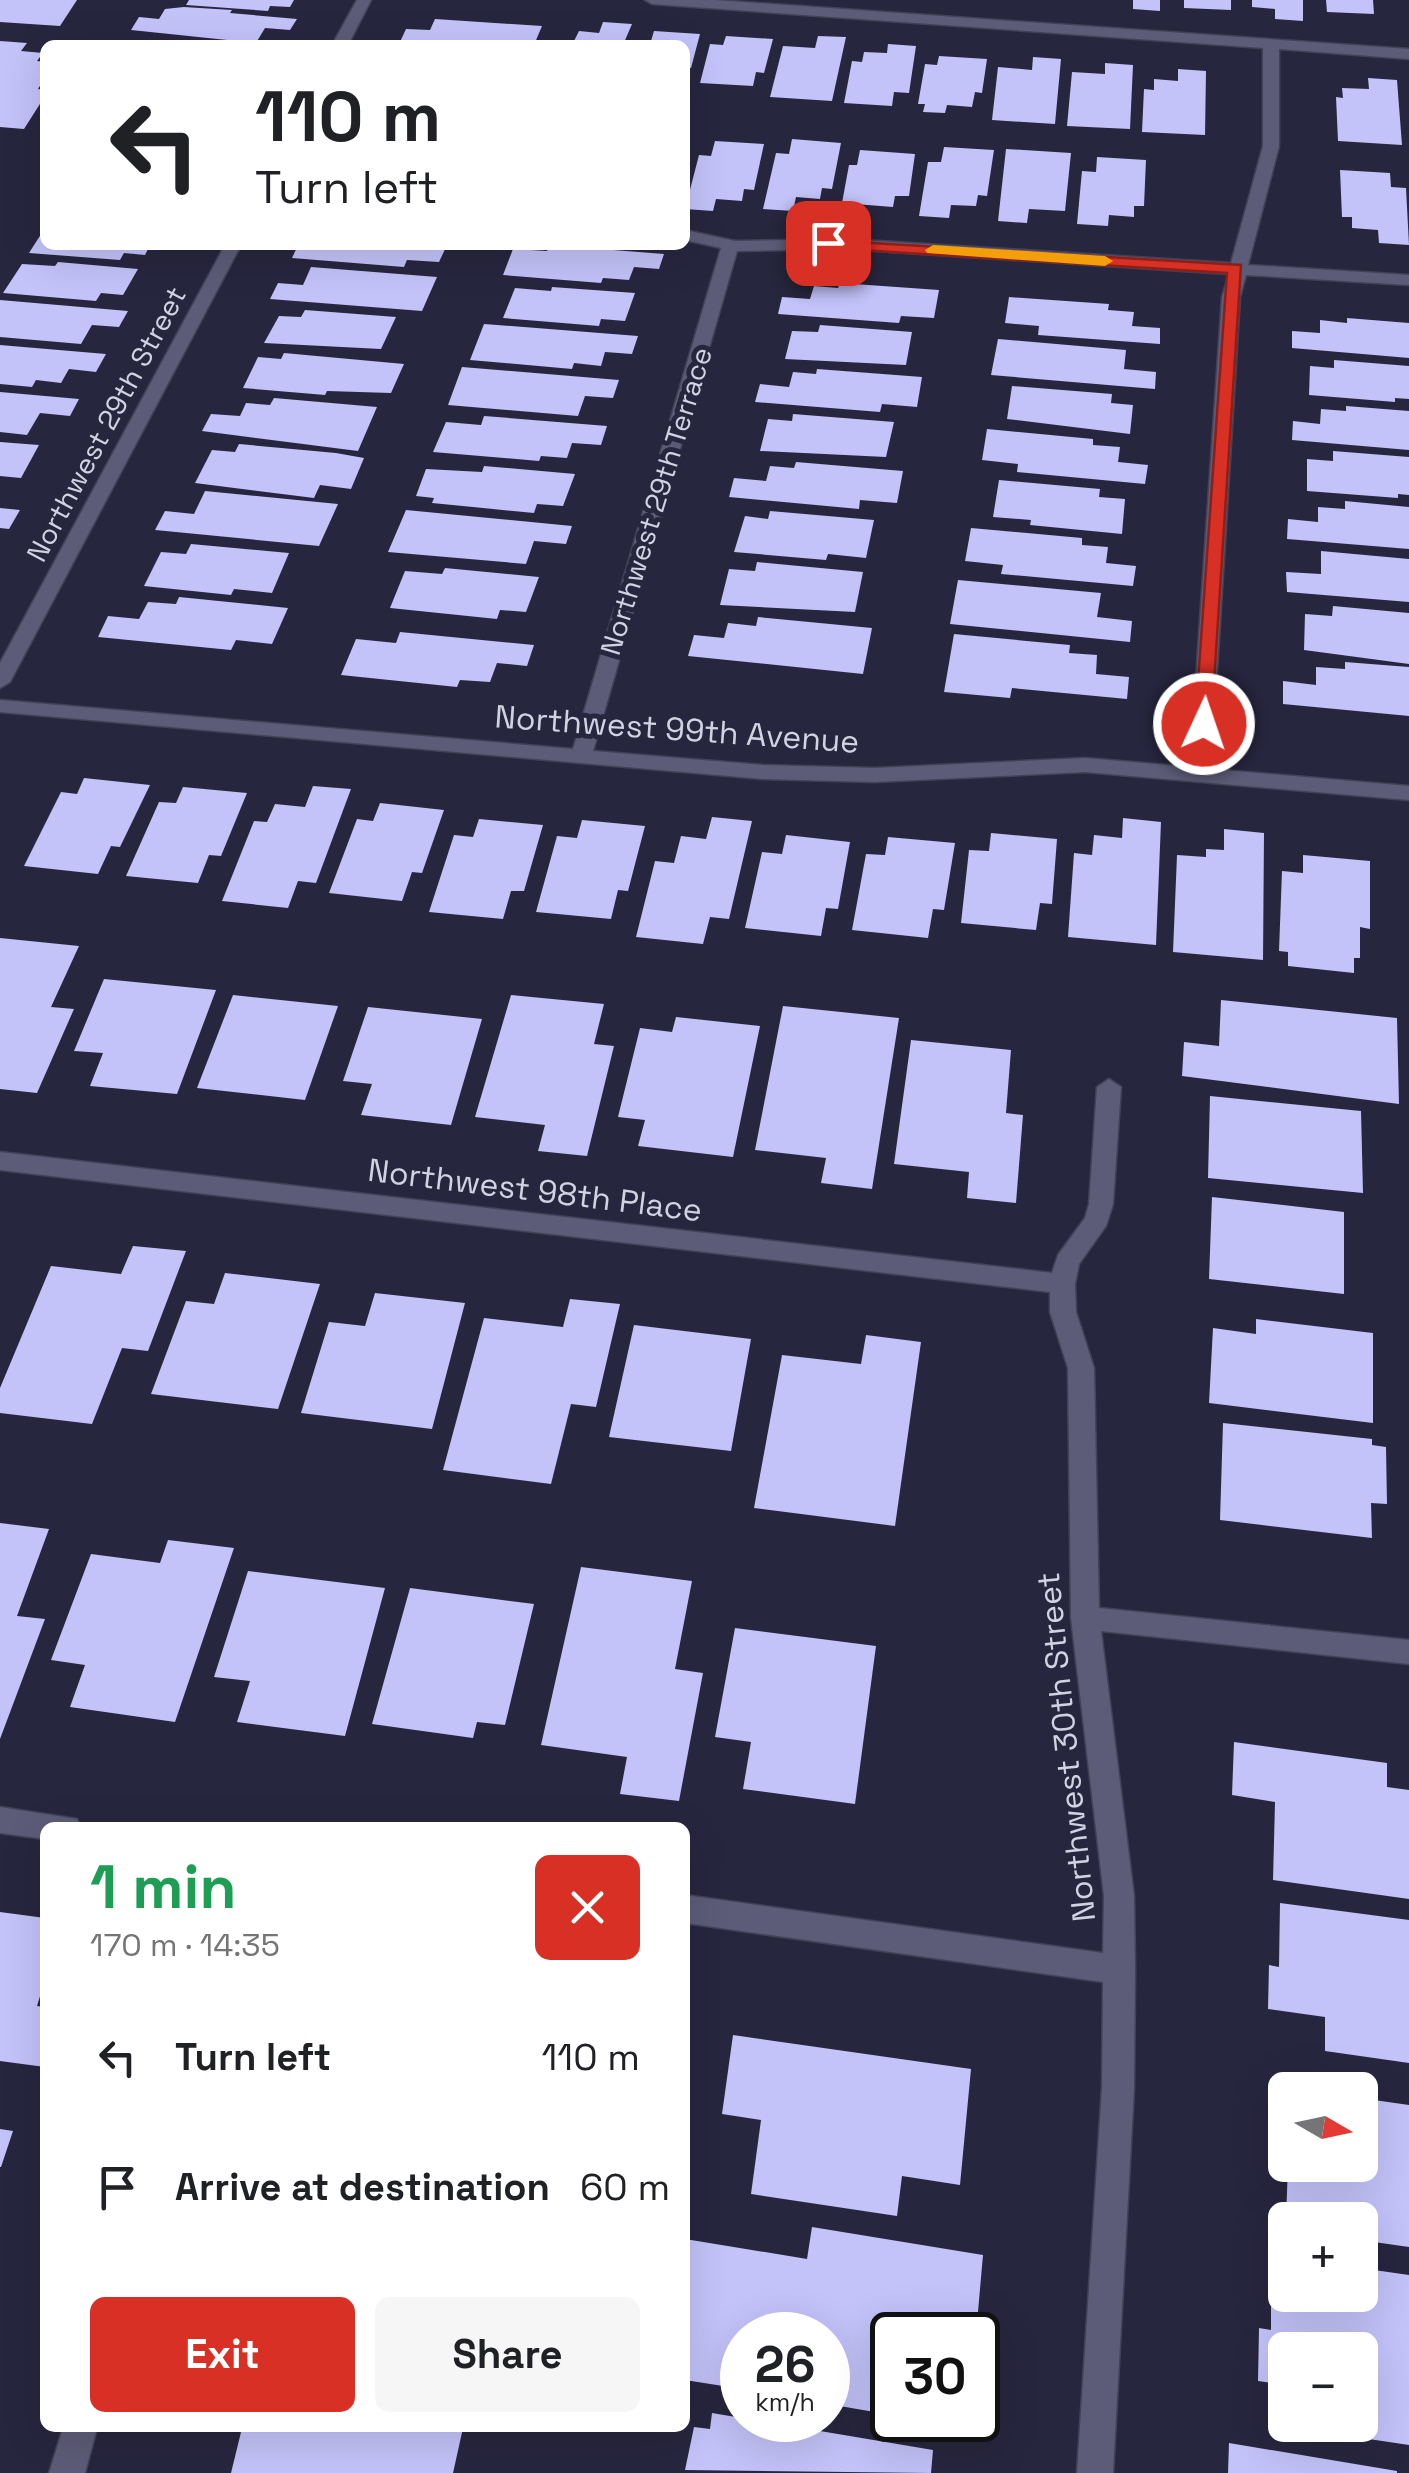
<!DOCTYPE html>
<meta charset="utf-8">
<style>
:root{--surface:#fff;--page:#f6f6f6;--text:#202124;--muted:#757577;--accent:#d93025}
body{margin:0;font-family:"Space Grotesk",sans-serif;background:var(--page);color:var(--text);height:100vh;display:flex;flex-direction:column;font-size:38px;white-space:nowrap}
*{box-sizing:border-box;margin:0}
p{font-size:32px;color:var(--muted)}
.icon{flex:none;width:55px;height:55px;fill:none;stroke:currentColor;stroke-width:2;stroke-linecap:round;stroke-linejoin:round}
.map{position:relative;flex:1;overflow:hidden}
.drawer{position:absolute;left:40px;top:1822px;width:650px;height:610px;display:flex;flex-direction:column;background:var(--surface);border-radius:15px;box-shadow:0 10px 40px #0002}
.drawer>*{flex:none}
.hud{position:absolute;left:40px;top:40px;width:650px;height:210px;border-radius:15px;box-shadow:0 10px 40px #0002;background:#fff;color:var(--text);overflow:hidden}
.needle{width:65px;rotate:99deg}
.fabs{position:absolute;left:1268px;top:2072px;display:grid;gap:20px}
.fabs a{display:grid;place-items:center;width:110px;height:110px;border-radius:15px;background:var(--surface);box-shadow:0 10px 40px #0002;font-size:50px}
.speed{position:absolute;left:720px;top:2312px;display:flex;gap:20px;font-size:50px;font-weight:700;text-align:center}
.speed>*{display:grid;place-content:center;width:130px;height:130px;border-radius:50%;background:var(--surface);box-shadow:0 10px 40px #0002;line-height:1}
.speed small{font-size:25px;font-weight:400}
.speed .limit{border:5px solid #111;border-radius:15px;background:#fff;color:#111}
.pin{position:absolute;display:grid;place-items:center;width:85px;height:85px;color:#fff;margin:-42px;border-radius:20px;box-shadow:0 5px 15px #0006}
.me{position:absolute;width:110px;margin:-55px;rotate:3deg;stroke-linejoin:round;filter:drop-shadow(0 0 8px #0008)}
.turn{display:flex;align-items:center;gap:35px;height:210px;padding:0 50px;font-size:45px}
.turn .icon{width:130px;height:130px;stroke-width:2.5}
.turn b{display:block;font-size:70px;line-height:85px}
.round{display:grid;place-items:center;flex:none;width:105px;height:105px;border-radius:15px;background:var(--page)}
.headline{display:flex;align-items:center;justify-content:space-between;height:170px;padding:0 50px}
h1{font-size:60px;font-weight:700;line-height:75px;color:#1e9e55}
.cta{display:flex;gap:20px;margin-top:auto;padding:20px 50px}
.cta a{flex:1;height:115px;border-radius:15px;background:var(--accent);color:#fff;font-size:40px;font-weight:700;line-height:115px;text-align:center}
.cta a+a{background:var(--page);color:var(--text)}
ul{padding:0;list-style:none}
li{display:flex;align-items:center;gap:30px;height:130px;padding:0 50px}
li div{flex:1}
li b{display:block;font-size:38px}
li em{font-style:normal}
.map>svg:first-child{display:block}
.building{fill:#c3c2f9}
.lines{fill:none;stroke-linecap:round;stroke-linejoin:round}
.minor-casing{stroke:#424156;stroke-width:3}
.minor{fill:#5c5c78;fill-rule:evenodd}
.route{fill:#d93025;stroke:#8d1f18;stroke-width:2.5}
.slow{fill:#f59e0b}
.labels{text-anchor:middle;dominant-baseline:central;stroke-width:10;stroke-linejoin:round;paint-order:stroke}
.far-street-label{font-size:28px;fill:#d2d2e3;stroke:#27263f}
.street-label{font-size:32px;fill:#d2d2e3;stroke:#27263f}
</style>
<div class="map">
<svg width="1409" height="2473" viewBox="0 0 1409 2473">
<rect width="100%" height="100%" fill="#27263f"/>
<g class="building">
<path d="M0,0H77L60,26L0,22Z"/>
<path d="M189,0H294L290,7L270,6L268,11L186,5Z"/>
<path d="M1133,0H1160V11L1133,9Z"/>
<path d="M1184,0H1231V10L1184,8Z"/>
<path d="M1252,0H1303V21L1275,19V9L1252,7Z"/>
<path d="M1326,0H1373L1374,14L1327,12Z"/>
<path d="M184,7L232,10L230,13L297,19L290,30L265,28L256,43L131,30L139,17L159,19L165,9Z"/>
<path d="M435,19L542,26L534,45L400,42L406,29L430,30Z"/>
<path d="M603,22L632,24L623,45H563L565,41H574L579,31L599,33Z"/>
<path d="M654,31L700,34L691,68H685V45H637L638,41H651Z"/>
<path d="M726,36L773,39L764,73L756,72L753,86L700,83L710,44L723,45Z"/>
<path d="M818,36L846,37L832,101L770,97L783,46L815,48Z"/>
<path d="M0,41L27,43L21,51L43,53L37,61L45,62V78L38,89L45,90V96L24,129L0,127Z"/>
<path d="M888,44L916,46L909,93L894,92L892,106L844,103L852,61L862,62L864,52L887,53Z"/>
<path d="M939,56L987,59L982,93L975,92L972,107L947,105L945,113L923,112L925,104H918L925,64L937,65Z"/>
<path d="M1033,57L1061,59L1055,124L992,120L998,67L1032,70Z"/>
<path d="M1105,63L1133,65L1130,129L1067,126L1072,72L1105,74Z"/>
<path d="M1178,69L1206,71L1205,135L1142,132L1144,89L1154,90V79L1178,81Z"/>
<path d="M1368,78L1397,80L1402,145L1338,141L1336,97L1343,98L1342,88L1369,89Z"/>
<path d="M792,139L841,143L832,189L822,188L820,199L796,197L793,211L763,209L776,153L789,154Z"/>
<path d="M715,141L764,144L754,190L744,189L742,201L716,199L713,211L685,209L699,155L711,156Z"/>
<path d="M944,147L994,150L987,196L978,195L976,206L951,205L949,218L919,216L928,162H941Z"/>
<path d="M1006,149L1071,153L1065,211L1029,209L1027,223L998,221Z"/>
<path d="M860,150L915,154L909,196H895L893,207L842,203L849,165H857Z"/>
<path d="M1097,157L1146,160L1144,206H1134V217L1109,215L1108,226L1077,224L1082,171L1096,172Z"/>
<path d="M1340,170L1390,173L1391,187L1406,188L1409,245L1379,243L1378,230L1352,228V217H1342Z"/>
<path d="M45,228V245H150L145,255L124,253L120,260L29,253Z"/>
<path d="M298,245H447L439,262L407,260L404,267L292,258Z"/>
<path d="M549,245H550L664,254L659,269L634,267L629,280L603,278L601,283L503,275L513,249L547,251Z"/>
<path d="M58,262L138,269L123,295L101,293L96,301L3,293L22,264L55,266Z"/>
<path d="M311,267L437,277L422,311L270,299L278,283L303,285Z"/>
<path d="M840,283L939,290L934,318L901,316L899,323L778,314L782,297L810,299L814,286L838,288Z"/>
<path d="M552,287L635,293L625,321L601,319L599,326L503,318L515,288L551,291Z"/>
<path d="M1009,297L1109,304L1108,310L1134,312L1132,326L1160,328V344L1038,335L1039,326L1005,323Z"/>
<path d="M0,300L128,311L119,327L92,325L81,344L0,337Z"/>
<path d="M305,310L396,317L381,349L264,343L279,316L301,317Z"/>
<path d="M1347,318L1409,323V358L1292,348V331L1320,333V320L1347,323Z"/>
<path d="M484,324L638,336L632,354L605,352L601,366L574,363L572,369L470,360Z"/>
<path d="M820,325L912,332L906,365L785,359L792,331L818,332Z"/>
<path d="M998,339L1126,350L1124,369L1156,372L1155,389L991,375Z"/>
<path d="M0,345L106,354L96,372L69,369L61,383L36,380L32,387L0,384Z"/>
<path d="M284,353L404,364L391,393L327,391L325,395L243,388L258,357L281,359Z"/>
<path d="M1334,360L1409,366V399L1395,398V402L1309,395L1310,366L1334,368Z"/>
<path d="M462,367L619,380L613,398L585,396L578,416L448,405Z"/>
<path d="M817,369L922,377L917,407L882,404L880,412L755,402L760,384L789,387L793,372L816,374Z"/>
<path d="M1012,386L1112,394L1111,403L1133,405L1130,434L1007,419Z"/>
<path d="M0,392L79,399L70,416L40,413L27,435L0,432Z"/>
<path d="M274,398L377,407L358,451L202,431L211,414L240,416L246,403L270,405Z"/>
<path d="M1346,406L1409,411V450L1292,440L1293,421L1320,424L1321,409L1346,411Z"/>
<path d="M793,414L894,422L886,457L760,451L768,419L792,421Z"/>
<path d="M484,416L607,426L601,445L572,443L567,458L541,456L539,461L433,452L446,422L481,425Z"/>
<path d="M987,429L1093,439V445L1120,447L1118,462L1148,465L1145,484L1017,472L1018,464L982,460Z"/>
<path d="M0,442L39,445L21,478L0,476Z"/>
<path d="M239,444L336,453L364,458L351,489L320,485L314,498L195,483L212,450L235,452Z"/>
<path d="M1333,451L1409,457V495L1398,494V498L1307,491V459L1333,461Z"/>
<path d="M796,462L903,471L897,503L860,500L859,509L729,497L734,478L766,481L770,466L794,468Z"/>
<path d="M484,466L575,474L563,506L537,504L534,513L432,503L434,498L416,496L426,469L482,472Z"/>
<path d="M999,480L1100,489L1099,497L1125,499L1122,534L1030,525L1031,520L993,517Z"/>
<path d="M205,491L338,504L319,546L155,530L165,511L194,514Z"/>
<path d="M1345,501L1409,507V549L1287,539L1288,519L1318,522V507L1345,509Z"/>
<path d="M0,508L20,510L9,529L0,528Z"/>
<path d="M406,510L572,526L566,544L534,541L526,564L388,552Z"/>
<path d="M770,511L874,520L866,558L828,554L826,560L734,552L745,516L768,519Z"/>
<path d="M971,528L1082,538V545L1108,547L1106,563L1136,566L1133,586L1001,574L1003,565L965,561Z"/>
<path d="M191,544L289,553L272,593L234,589L231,595L144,586L161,552L186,554Z"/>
<path d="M1321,551L1409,559V602L1287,592L1286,572L1321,574Z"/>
<path d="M757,562L863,572L855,612L720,605L729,569L755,571Z"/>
<path d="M445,568L539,577L526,612L500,610L497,619L390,608L405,571L442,574Z"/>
<path d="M958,580L1101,593L1097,617L1132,621L1130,642L950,624Z"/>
<path d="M179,597L288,608L272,644L236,640L231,650L98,637L108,616L139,619L148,602L176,604Z"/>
<path d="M1333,606L1409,613V664L1304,650L1305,614L1332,616Z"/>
<path d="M758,617L872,628L863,674L688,656L694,635L724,638L728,623L756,626Z"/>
<path d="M400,632L534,645L527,666L497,663L490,682L460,680L457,687L341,675L356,639L396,643Z"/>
<path d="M954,634L1070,645L1069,653L1097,655L1096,674L1129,677L1127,699L1012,688L1010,698L944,692Z"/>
<path d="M1345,662L1409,667V716L1283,704V681L1316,685V667L1345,669Z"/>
<path d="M84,778L150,785L120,847L111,846L98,874L24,866L61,792L77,794Z"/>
<path d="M313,786L351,789L316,883L298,881L288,908L222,901L254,821L267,822L275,804L305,807Z"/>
<path d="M183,787L247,793L221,856L209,855L198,883L126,876L159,802L176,803Z"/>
<path d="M380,803L444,810L422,873L412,872L402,901L329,893L357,819L373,821Z"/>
<path d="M712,817L752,821L729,919L710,917L703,944L636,937L655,861L674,863L681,836L706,839Z"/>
<path d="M1123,818L1161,822L1156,945L1068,937L1074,853L1092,855L1094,835L1122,838Z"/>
<path d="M479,819L543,825L524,891H511L503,919L429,912L454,835L473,837Z"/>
<path d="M582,820L645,826L628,891L618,890L611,919L536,912L557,836L577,838Z"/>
<path d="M1224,829L1264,833L1263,960L1173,952L1177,855L1206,857V849L1224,850Z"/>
<path d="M991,833L1057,839L1052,904L1040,903L1036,930L961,923L969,850L989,851Z"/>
<path d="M786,835L850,842L838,909L826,908L821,936L745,928L762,852L782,854Z"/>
<path d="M888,837L955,843L944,910L933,909L928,938L852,930L866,854L885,855Z"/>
<path d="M1303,855L1370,861V929L1360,927V958H1354V973L1288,966V952L1279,951L1282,871L1303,873Z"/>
<path d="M0,938L79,946L51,1007L74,1009L37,1093L0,1089Z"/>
<path d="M104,979L216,990L177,1094L90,1086L103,1053L74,1051Z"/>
<path d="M233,995L338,1006L305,1100L197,1088Z"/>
<path d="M511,995L604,1004L594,1044L614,1046L587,1156L538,1151L545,1125L475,1117Z"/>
<path d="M1221,1000L1397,1018L1399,1104L1182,1076L1184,1042L1219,1046Z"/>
<path d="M783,1006L899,1018L872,1189L821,1183L826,1158L755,1150Z"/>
<path d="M368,1007L482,1019L451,1125L361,1115L372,1084L343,1081Z"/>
<path d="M676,1017L760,1026L733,1157L638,1146L645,1120L618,1117L640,1028L672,1032Z"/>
<path d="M911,1040L1011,1050L1006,1113L1023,1115L1016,1203L967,1198L969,1172L894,1164Z"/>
<path d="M1210,1096L1361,1111L1363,1193L1208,1178Z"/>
<path d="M1212,1197L1344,1212V1294L1209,1279Z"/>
<path d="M133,1246L186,1251L148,1351L122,1348L92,1424L0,1413V1388L51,1266L121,1274Z"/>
<path d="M225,1273L320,1284L278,1409L151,1394L186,1301L214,1304Z"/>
<path d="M375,1293L465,1303L432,1429L301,1413L329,1322L365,1326Z"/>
<path d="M570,1299L620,1304L596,1407L571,1404L551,1484L443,1470L484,1318L563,1327Z"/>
<path d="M1256,1319L1373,1333V1423L1209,1403L1213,1328L1256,1334Z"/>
<path d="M634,1325L751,1339L731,1451L609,1437Z"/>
<path d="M866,1335L921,1342L895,1526L754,1508L782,1355L861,1364Z"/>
<path d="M1223,1423L1372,1439V1445L1386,1447L1387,1504L1371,1503L1372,1538L1220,1520Z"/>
<path d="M0,1523L49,1529L17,1616L45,1619L0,1739Z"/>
<path d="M168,1540L234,1548L175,1722L70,1707L85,1665L51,1660L91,1554L160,1563Z"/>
<path d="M581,1567L692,1581L675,1669L703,1673L679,1801L620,1794L627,1757L541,1745Z"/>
<path d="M248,1571L385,1588L345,1736L237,1722L250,1681L214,1677Z"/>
<path d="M410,1588L534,1604L505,1725L477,1722L473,1738L372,1724Z"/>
<path d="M735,1628L876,1646L855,1804L743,1789L751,1742L715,1737Z"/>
<path d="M1234,1742L1387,1763V1787L1409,1790V1899L1273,1880L1275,1802L1232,1795Z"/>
<path d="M1280,1903L1409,1920V2063L1325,2051V2017L1268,2009L1269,1965L1279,1967Z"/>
<path d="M0,1912L45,1918V1980L37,2006L45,2007V2067L0,2061Z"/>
<path d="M733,2035L971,2069L960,2185L902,2176L897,2216L751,2194L761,2120L722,2114Z"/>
<path d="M1360,2098L1409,2105V2247L1360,2240V2220H1286L1288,2165H1360Z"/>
<path d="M0,2129L13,2131L1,2167H0Z"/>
<path d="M812,2227L983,2255L977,2323L924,2315L921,2335H892V2415L828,2404V2335H742V2389L685,2380V2239L807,2259Z"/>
<path d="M1271,2255L1285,2257V2295H1360V2268L1409,2275V2445L1322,2432V2425H1360V2350H1285V2385L1258,2381L1259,2328L1271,2330Z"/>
<path d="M712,2413L933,2450L931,2473L685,2470L694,2427L710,2429Z"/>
<path d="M242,2428H463L453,2473H231Z"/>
<path d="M1229,2443L1397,2471V2473H1228Z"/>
</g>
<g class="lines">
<defs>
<g id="minor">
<path d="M357,0H371L348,45H332Z"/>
<path d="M645,0H715L1409,49V59L1279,49V146L1248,265L1409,275V285L1246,275L1240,297L1211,769L1409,786V800L1085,772L875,782L763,779L0,712V700L573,749L721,248L685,240V230L735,241L846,239L1231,263L1263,146V48L652,4ZM846,249L1229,274L1222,297L1190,767L1085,758L875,768L763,765L593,751L737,251Z"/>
<path d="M225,245H241L10,682L0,688V663Z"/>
<path d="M1109,1079L1121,1087L1113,1204L1106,1226L1079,1264L1075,1284L1076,1312L1094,1368L1099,1608L1409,1640V1664L1101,1631L1134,1896L1135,1970L1134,2088L1113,2473H1077L1102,2088L1103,1982L685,1923V1895L1103,1953L1104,1896L1071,1618L1068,1368L1050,1312V1292L0,1170V1152L1052,1273L1058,1255L1085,1218L1089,1204L1097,1087Z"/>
<path d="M0,1807L77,1819L81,1828H45V1839L0,1833Z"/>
<path d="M63,2428H97L85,2473H49Z"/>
</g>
</defs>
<use href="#minor" class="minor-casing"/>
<use href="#minor" class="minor"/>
</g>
<path class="route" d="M822,240L1241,265L1211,729L1195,724L1227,273L828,248L822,247Z"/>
<path class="slow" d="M933,245L1105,256L1113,261L1105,266L927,253L925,250Z"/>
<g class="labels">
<g class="far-street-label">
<text transform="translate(106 424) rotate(-62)">Northwest 29th Street</text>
<text transform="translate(656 501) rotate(-73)">Northwest 29th Terrace</text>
</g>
<g class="street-label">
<text transform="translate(677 729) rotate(4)">Northwest 99th Avenue</text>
<text transform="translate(535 1190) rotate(7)">Northwest 98th Place</text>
<text transform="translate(1066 1747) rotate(-96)">Northwest 30th Street</text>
</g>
</g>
</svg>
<div class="fabs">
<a><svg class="needle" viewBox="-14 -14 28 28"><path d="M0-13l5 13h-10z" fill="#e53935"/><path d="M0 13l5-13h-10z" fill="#757577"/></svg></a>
<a>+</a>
<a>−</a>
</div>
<div class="speed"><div>26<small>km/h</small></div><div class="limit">30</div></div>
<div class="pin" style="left:828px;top:243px;background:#d93025"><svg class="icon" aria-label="arrive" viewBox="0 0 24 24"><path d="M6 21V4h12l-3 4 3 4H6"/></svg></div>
<svg class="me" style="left:1204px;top:724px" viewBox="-20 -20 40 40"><circle r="17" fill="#d93025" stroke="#fff" stroke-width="3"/><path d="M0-11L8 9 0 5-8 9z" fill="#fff"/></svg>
<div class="hud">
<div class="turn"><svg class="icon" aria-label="left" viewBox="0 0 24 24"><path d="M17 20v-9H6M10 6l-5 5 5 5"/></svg><div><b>110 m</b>Turn left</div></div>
</div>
<section class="drawer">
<div class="headline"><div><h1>1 min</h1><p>170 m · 14:35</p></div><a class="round" style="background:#d93025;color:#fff"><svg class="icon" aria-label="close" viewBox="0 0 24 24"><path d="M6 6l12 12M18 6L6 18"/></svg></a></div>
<ul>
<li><svg class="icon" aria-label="left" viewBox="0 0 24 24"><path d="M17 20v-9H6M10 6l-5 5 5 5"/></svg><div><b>Turn left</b></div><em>110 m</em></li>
<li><svg class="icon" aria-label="arrive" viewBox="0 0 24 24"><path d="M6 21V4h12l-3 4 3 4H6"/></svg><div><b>Arrive at destination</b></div><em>60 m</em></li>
</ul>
<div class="cta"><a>Exit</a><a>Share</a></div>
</section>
</div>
